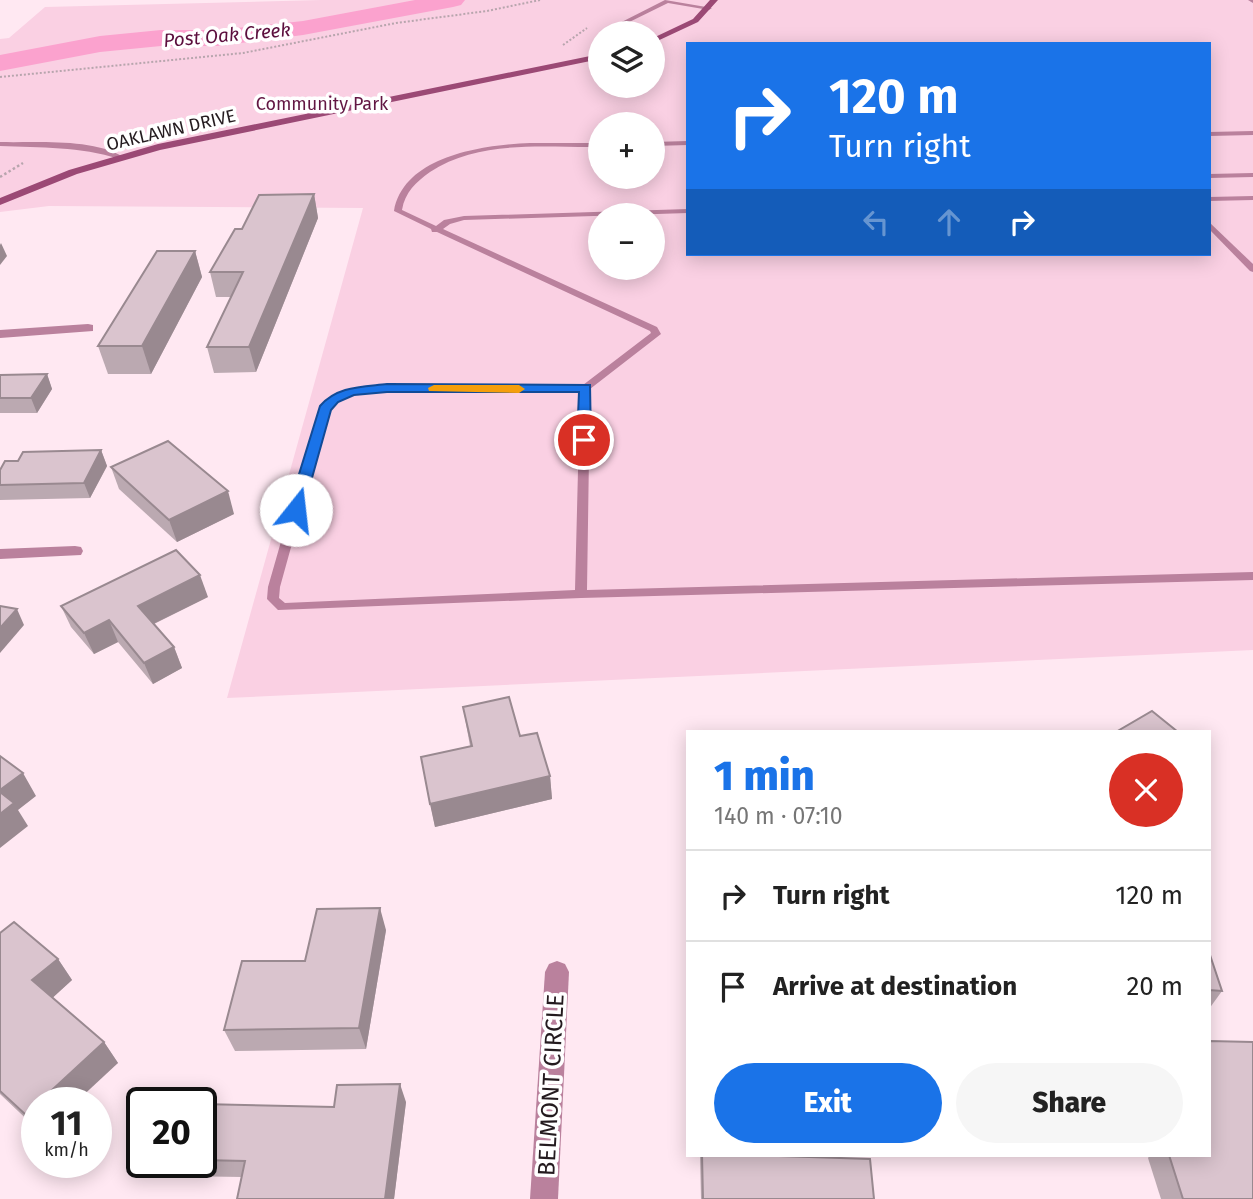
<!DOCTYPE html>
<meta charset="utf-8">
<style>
:root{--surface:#fff;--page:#f6f6f6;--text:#222;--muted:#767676;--line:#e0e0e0;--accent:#1a73e8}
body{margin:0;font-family:"Fira Sans",sans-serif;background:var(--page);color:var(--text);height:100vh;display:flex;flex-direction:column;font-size:26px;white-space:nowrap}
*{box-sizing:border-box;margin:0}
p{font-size:23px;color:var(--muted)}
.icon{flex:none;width:38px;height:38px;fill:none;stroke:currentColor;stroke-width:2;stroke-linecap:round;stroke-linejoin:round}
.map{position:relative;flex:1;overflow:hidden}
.panel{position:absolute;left:686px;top:730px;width:525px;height:427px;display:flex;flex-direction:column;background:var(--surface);border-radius:0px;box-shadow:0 4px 18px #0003}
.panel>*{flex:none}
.guide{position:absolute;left:686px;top:42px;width:525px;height:214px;border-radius:0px;box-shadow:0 4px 18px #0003;background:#1a73e8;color:#fff;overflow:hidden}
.fabs{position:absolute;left:588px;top:21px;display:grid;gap:14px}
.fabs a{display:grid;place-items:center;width:77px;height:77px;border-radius:50%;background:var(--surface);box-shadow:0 4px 18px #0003;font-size:35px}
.speed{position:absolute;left:21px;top:1087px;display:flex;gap:14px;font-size:35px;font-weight:700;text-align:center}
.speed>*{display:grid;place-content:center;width:91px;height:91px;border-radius:50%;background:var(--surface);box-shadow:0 4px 18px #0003;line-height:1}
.speed small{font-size:18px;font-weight:400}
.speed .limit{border:4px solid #111;border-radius:10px;background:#fff;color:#111}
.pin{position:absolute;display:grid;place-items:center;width:60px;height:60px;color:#fff;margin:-30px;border:4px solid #fff;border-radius:50%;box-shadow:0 2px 7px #0007}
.me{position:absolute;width:77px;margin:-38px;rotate:16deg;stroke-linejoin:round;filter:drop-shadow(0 0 5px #0008)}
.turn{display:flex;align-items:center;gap:24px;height:147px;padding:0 28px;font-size:32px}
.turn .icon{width:91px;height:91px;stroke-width:2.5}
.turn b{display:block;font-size:49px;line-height:60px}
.lanes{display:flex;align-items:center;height:66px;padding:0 28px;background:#0003;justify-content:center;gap:35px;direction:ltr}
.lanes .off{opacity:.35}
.round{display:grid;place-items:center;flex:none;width:74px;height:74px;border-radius:37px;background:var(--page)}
.headline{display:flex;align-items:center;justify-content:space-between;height:119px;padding:0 28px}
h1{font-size:42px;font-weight:800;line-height:52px;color:var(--accent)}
.action{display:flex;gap:14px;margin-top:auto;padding:14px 28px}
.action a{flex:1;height:80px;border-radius:42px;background:var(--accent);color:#fff;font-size:28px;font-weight:800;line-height:80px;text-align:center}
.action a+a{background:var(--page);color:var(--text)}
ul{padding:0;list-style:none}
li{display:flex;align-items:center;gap:21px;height:91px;padding:0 28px;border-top:2px solid var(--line)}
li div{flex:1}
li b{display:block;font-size:26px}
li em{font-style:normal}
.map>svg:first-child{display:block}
.green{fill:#fad0e3;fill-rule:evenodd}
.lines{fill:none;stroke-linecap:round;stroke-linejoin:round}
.river{fill:#fba2ce;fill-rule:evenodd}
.path-far1{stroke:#b7a5ad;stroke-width:2;stroke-dasharray:2 2;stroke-linecap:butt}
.path{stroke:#b7a5ad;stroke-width:2.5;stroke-dasharray:2.5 2.5;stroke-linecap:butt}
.lane{fill:#ba819d;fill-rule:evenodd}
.street{fill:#ba819d;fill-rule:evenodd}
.secondary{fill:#9b4975;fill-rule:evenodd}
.wall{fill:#bba9b1}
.shaded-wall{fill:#998990}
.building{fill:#dac4ce;stroke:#998990;stroke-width:2}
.route{fill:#1a73e8;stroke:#114b97;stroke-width:2}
.slow{fill:#f59e0b}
.labels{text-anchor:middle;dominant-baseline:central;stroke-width:7;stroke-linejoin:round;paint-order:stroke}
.far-park-label{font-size:18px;fill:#621643;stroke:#fff}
.far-street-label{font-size:18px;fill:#241b1f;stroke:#fff}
.far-water-label{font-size:19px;font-style:italic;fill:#5c0f3e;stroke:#fff}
.near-street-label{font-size:24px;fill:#241b1f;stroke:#fff}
</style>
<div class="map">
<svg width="1253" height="1199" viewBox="0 0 1253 1199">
<rect width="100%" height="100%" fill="#ffe8f2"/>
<path class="green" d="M321,0H1253V650L227,698L363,208L49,206L0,212V39L9,38L45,7ZM600,33H653V86H600ZM688,44H1209V254H688ZM600,124H653V177H600ZM600,215H653V268H600Z"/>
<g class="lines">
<path class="river" d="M415,0H465L461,5L453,7L303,35L217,46H161L100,52L0,71V55L100,36L161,30H217L303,21Z"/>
<g class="path-far1">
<path d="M563,45L587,28"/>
<path d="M0,77L243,53L396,23L487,11L540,0"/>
</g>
<path class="path" d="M0,177L23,163"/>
<g class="lane">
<path d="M665,0L712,8L709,10L668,3L607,33H600Z"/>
<path d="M1248,0H1253V3Z"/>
<path d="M1253,131V135L1209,136V132Z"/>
<path d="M688,141V145L653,146V142Z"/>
<path d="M0,142C35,143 93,138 123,157L119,159C80,146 41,148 0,146Z"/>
<path d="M530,143H600V147C544,148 480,139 430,172C416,182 405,192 402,210L436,226L444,220L464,216L688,209V213L464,220L450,224L443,229L657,327L661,334L590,389L587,590L1253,572V580L581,598L278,610L267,599L268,587L319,409C335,391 355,387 378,385H583L651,333L650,331L437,232H432L431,229L394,211C404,155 485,145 530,143ZM387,391H580L575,590L285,603L279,598L280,587L329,410C345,394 365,392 387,391Z"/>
<path d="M1253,173V177L1209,178V174Z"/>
<path d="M1253,196V200L1209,201V197Z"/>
<path d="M1209,222L1253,264V272L1250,271L1209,229Z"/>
</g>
<g class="street">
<path d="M88,324L93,325V331L0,338V330Z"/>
<path d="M75,546L81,547L83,551L81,555L0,559V549Z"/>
<path d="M557,961L565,964L569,972L558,1199H530L545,972L549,964Z"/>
</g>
<g class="secondary">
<path d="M710,0H718L698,22L653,43V38L693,19Z"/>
<path d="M600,54V59L160,150L77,174L0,205V198L69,170L158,144Z"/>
</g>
</g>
<g class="wall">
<path d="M314,194L318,218L256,372L214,373L207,347L231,297H216L210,272L242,229Z"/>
<path d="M195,251L202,277L151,374H108L98,346Z"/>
<path d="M47,374L52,389L37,413H0V375Z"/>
<path d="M101,450L107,466L90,498L0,500V470L18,461Z"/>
<path d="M111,467L234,514L177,542L119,489Z"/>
<path d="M208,597L154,624L174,647L182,668L153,684L118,642L94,654L71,627L61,606Z"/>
<path d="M463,707L520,736L550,776L552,799L435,827L421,757L470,746Z"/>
<path d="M386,930L366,1049L235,1051L224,1030L305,961Z"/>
<path d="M0,933L58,959L72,980L52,998L104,1042L118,1063L37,1102V1129L0,1094Z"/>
<path d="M1209,952L1222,991L1209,1009Z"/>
<path d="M406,1102L394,1199H237L242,1177L178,1176L168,1162H201V1104L334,1107Z"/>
<path d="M700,1155H780V1156L874,1199H701Z"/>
<path d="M1150,1155H1209L1253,1199H1161L1148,1158Z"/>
</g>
<g class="shaded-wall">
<path d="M314,194L318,218L256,372L249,347Z"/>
<path d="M1,243L7,256L0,265V245Z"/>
<path d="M195,251L202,277L151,374L142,346Z"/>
<path d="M47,374L52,389L37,413L31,398Z"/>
<path d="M101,450L107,466L90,498L84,483Z"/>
<path d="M228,491L234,514L177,542L169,520Z"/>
<path d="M200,575L208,597L147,627L138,606Z"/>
<path d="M17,609L24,625L0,653V628Z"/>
<path d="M109,620L118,642L94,654L84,633Z"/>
<path d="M174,647L182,668L153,684L144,663Z"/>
<path d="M23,773L36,796L18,810L28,826L0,848V790Z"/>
<path d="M550,776L552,799L435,827L430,804Z"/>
<path d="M380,908L386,930L366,1049L359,1028Z"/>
<path d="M58,959L72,980L48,1002L32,980Z"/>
<path d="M104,1042L118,1063L76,1102H39Z"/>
<path d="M400,1084L406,1102L394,1199H385Z"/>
<path d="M37,1105V1128L26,1115Z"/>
</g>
<g class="building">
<path d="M314,194L249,347H207L243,272H210L235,229H242L259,195Z"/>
<path d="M157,251H195L142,346H98Z"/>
<path d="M47,374L31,398H0V375Z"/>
<path d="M168,441L228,491L169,520L111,467Z"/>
<path d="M101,450L84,483L0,485V470L5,461H18L23,452Z"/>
<path d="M176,550L200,575L138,606L174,647L144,663L109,620L84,633L61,606Z"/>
<path d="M0,606L17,609L0,628Z"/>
<path d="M509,697L520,736L537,733L550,776L430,804L421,757L472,746L463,707Z"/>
<path d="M1152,711L1178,732H1116Z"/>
<path d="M0,756L23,773L0,790Z"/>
<path d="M0,792L14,803L0,814Z"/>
<path d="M380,908L359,1028L224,1030L242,961H305L317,909Z"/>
<path d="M14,922L58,959L32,980L104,1042L39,1102H37V1105L26,1115L0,1091V933Z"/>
<path d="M1209,952L1222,991L1209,990Z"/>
<path d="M1209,1041L1253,1042V1199H1183L1169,1155H1209Z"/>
<path d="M400,1084L385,1199H237L245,1161L201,1160V1104L334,1107L337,1085Z"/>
<path d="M702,1155H780V1156L870,1159L874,1199H703Z"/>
</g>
<path class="route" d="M387,384L590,385L591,440L584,444L577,440L579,392H387L354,395L338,402L331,410L303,510L301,514H290L288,510L320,406C337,386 362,387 387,384Z"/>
<path class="slow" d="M434,385H519L525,389L519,393L429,391L428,388Z"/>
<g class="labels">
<g class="far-park-label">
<text x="322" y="104">Community Park</text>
</g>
<g class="far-street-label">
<text transform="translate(171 130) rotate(-13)">OAKLAWN DRIVE</text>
</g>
<g class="far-water-label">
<text transform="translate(227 35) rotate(-5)">Post Oak Creek</text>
</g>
<g class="near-street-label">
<text transform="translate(551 1085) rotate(-87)">BELMONT CIRCLE</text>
</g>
</g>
</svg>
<div class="fabs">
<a><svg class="icon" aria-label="layers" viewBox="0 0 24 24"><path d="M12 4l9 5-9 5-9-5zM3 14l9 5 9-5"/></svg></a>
<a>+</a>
<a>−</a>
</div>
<div class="speed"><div>11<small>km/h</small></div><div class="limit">20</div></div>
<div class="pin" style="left:584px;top:440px;background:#d93025"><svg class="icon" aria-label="arrive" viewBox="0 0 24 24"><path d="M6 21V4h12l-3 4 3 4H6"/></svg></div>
<svg class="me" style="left:296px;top:510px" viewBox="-20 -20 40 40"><circle r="19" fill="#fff"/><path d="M0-13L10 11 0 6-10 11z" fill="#1a73e8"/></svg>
<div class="guide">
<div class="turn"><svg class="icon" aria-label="right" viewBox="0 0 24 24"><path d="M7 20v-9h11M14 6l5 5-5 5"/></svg><div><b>120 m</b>Turn right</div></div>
<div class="lanes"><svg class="icon off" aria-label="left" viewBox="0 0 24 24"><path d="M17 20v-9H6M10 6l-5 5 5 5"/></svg><svg class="icon off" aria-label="ahead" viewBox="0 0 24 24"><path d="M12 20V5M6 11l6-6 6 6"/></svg><svg class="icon" aria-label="right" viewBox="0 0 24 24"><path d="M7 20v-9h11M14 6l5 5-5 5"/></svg></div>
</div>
<section class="panel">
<div class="headline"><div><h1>1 min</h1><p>140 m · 07:10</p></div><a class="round" style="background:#d93025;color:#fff"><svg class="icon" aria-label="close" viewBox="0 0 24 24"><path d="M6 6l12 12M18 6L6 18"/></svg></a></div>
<ul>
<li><svg class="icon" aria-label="right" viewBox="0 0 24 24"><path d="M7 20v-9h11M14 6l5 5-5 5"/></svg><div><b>Turn right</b></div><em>120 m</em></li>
<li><svg class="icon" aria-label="arrive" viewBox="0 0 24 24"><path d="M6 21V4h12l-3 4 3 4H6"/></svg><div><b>Arrive at destination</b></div><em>20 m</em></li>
</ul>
<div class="action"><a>Exit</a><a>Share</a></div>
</section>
</div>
